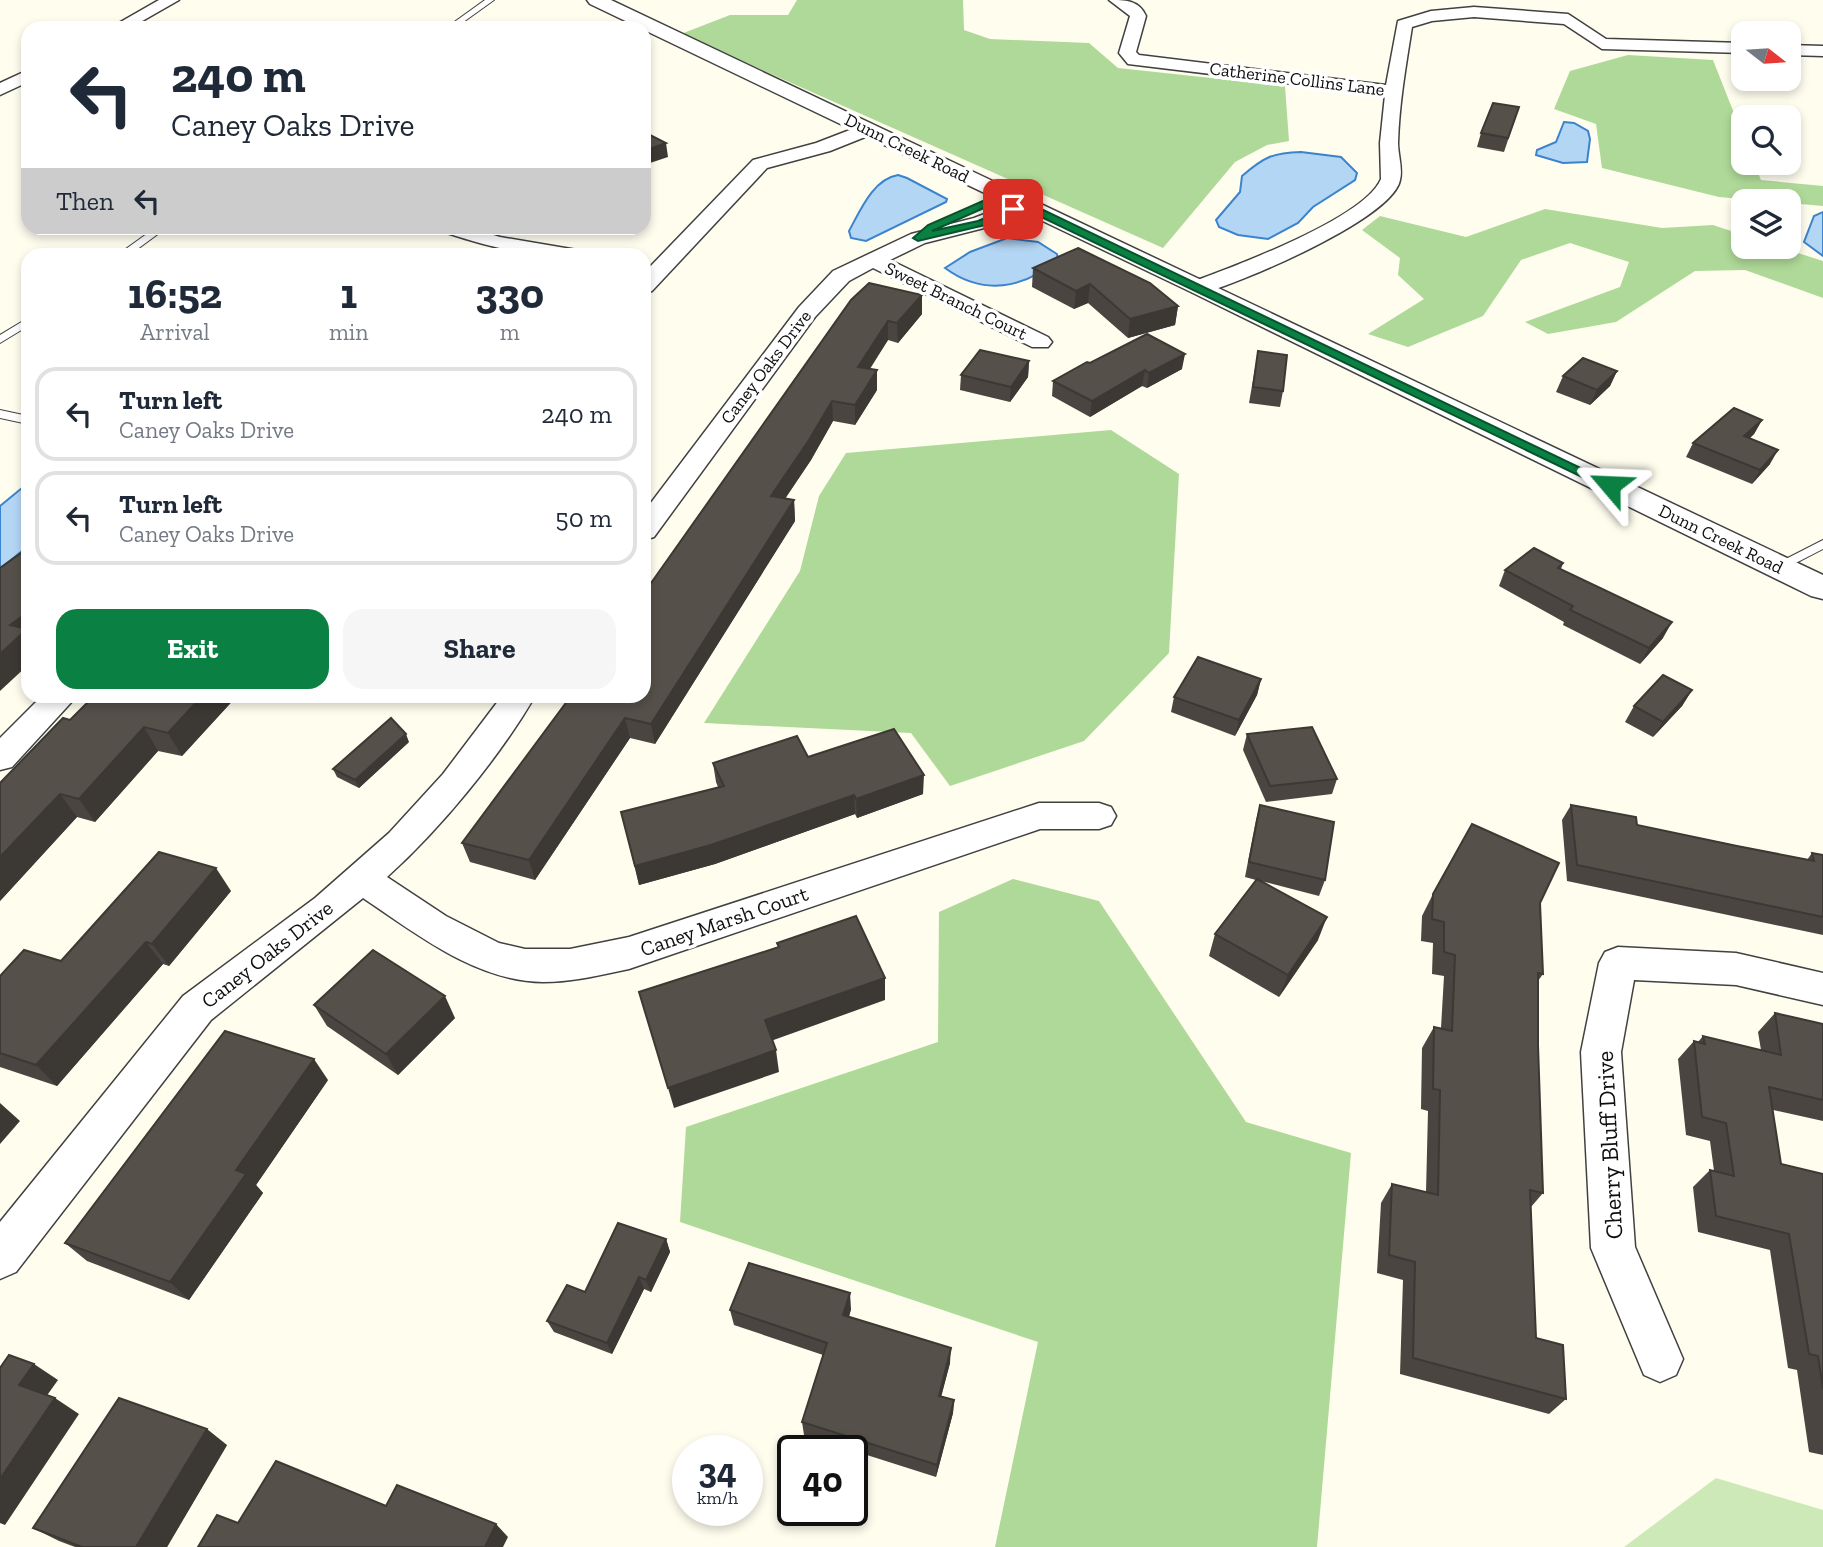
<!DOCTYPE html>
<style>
:root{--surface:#fff;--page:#f6f6f7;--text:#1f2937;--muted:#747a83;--line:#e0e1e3;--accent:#0b8043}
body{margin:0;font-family:"Zilla Slab",serif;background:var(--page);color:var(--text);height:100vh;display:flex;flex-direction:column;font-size:26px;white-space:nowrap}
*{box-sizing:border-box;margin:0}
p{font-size:23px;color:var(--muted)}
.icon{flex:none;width:38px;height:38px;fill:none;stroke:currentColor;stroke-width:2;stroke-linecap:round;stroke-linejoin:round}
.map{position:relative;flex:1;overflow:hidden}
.details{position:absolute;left:21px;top:248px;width:630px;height:455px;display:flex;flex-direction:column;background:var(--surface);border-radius:21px;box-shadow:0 4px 10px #0003}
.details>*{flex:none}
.hud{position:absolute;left:21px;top:21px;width:630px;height:214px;border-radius:21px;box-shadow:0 4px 10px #0003;background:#fff;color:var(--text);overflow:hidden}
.needle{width:46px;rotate:107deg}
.tools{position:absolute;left:1731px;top:21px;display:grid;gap:14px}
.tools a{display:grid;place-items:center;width:70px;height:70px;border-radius:14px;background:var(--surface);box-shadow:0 4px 10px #0003;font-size:35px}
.speed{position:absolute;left:672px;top:1435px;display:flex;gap:14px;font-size:35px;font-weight:700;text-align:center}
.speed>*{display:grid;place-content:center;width:91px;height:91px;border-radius:50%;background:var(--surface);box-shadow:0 4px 10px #0003;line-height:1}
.speed small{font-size:18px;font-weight:400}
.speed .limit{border:4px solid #111;border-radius:10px;background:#fff;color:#111}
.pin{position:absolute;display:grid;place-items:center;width:60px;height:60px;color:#fff;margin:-30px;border-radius:14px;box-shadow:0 4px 10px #0006}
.me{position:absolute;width:77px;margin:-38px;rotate:296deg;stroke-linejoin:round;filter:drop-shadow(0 0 5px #0008)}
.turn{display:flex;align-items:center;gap:24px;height:147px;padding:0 35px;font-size:32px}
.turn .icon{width:91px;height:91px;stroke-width:2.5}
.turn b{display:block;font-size:49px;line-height:60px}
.then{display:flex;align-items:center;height:66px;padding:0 35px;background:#0003;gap:14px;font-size:26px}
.eta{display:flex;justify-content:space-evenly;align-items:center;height:119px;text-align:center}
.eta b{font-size:42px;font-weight:800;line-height:49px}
.primary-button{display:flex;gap:14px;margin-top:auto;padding:14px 35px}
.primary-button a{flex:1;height:80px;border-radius:21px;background:var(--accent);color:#fff;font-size:28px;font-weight:800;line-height:80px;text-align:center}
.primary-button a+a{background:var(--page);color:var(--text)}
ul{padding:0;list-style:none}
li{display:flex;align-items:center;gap:21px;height:94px;margin:0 14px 10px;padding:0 21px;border:4px solid var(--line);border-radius:21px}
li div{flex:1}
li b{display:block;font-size:26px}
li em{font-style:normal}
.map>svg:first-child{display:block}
.green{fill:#cde9b8}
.forest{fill:#afd998}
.water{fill:#b4d6f5;stroke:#3b83cc;stroke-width:2}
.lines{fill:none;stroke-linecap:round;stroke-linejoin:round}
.service-casing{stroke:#414141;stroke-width:2}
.minor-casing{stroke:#414141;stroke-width:3}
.tertiary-casing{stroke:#414141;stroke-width:3}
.service{fill:#fff;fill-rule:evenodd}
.minor{fill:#fff;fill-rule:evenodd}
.tertiary{fill:#fff;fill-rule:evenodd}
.wall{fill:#4a4540}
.shaded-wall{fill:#3c3834}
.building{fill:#56504a;stroke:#3c3834;stroke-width:2}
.route{fill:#0b8043;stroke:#07532c;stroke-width:2}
.labels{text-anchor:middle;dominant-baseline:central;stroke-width:7;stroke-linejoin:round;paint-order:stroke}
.far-street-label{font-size:18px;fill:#0e0e0e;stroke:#fff}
.street-label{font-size:21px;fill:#0e0e0e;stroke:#fff}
.near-street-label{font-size:24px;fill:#0e0e0e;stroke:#fff}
</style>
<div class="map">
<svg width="1823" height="1547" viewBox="0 0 1823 1547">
<rect width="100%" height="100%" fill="#fffdee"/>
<path class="green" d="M1716,1478L1823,1510V1547H1624Z"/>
<g class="forest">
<path d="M797,0H963L964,30L990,39L1089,43L1118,68L1285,86L1289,141L1267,145L1235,162L1163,248L681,34L730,15H788Z"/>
<path d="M1628,55L1713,60L1743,136V163H1754L1761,180L1823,186V206L1719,197L1602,168L1596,124L1554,109L1570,71Z"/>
<path d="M1545,209L1662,228L1713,225L1743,235V247H1779L1823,261V298L1745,270L1695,271L1616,322L1548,334L1525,322L1620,287L1629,262L1570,243L1521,260L1483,316L1408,347L1368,334L1424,299L1398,275L1400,258L1362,230L1380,216L1466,237Z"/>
<path d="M1111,430L1179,474L1169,653L1084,741L950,786L911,733L704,723L800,571L819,496L846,453Z"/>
<path d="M1013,879L1099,901L1246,1122L1351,1153L1317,1547H995L1038,1342L680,1222L686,1127L938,1042L939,912Z"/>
</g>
<g class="water">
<path d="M1564,122L1574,123L1588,131L1590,139L1587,162L1563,163L1536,155L1537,150L1556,142Z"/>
<path d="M1301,152L1341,157L1357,173L1355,180L1313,207L1298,223L1268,239L1238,235L1219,227L1216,220L1240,192L1242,176C1264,157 1272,153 1301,152Z"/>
<path d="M898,175L907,178L947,199L946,202L866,241L851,238L849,231C860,211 873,179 898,175Z"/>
<path d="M1823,212V256L1804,242L1814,216Z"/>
<path d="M1007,238L1038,242L1057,254L1058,259C1024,289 983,296 945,268L970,252Z"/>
<path d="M28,483V546L0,569V506Z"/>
</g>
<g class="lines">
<defs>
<g id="service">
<path d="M485,0H494L455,28H446Z"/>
<path d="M155,228H166L128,256H116Z"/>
<path d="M28,318V326L0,343V335Z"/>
<path d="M0,410L28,416V424L0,418Z"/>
<path d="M1823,540V549L1784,569H1774L1772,566Z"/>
</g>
<g id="minor">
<path d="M159,0H179L130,28H110Z"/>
<path d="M1109,0C1125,0 1139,0 1146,16L1136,52L1139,55L1386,85L1398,21L1431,11L1474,7L1568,14L1606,39L1743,43V53L1602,49L1564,24L1474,17L1432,21L1412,27C1406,65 1399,105 1398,143C1398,155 1403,169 1400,180C1393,219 1238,284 1200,294L1192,292L1189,287L1192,282C1233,267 1365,218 1381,179L1380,143L1385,95L1128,64L1119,53L1130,16Z"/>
<path d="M1788,45L1823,46V56L1788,55Z"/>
<path d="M28,70V82L0,95V83Z"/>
<path d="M868,123L877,129L875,133L830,151L767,168L652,291L644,293V273L753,160L816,143Z"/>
<path d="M1024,199L1031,201L1034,205L1031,209L988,227L925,243L890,260L1048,337L1052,342L1048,347H1032L873,268L849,281L815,317L654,537L644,540V512L799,307L833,271L911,234L974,218Z"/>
<path d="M445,228H470L500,237L577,250L585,251L587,256C531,256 501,251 447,233Z"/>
<path d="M42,696H77L12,767L0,770V738Z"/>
<path d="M502,696H535C499,758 440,829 387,877L446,916L499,943L525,949H570L629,937L1039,803H1099L1111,807L1116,816L1111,825L1099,829H1040L629,969C601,975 572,982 543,982C475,981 417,934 363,898L211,1020L16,1272L0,1279V1222L183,996L315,898L389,833L443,774Z"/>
<path d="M1618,947L1736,953L1823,973V1005L1736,985L1634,980L1621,1052L1635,1247L1683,1359L1676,1375L1660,1382L1644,1375L1591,1248L1581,1052L1599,963L1605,952Z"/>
</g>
<path id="tertiary" d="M587,0H611L1823,575V599L1811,596L1191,292L590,4Z"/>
</defs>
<use href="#service" class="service-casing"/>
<use href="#minor" class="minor-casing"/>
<use href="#tertiary" class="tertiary-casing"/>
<use href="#service" class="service"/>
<use href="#minor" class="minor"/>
<use href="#tertiary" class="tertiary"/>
</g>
<g class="wall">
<path d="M1519,107L1504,152L1477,147L1481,133Z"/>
<path d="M1033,268L1178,306L1175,325L1128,338L1088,303L1074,309L1032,287Z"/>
<path d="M851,300L922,314L898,343L888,340L870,369L877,390L855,425L833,421L811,460L785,499L794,500L795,521L655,744L630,738L535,880L470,862L462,843L556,717Z"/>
<path d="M1258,351L1283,391L1280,407L1249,403Z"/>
<path d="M1029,361L1028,377L1010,402L960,390L961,375Z"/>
<path d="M1090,363L1182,369L1147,388L1142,386L1090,417L1052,396L1053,381Z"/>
<path d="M1617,371L1610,386L1590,405L1556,392L1563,376Z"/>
<path d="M1762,420L1754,434L1749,439L1770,464L1752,484L1686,457L1693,443Z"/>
<path d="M1563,563L1561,569L1663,638L1640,664L1563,625L1564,622L1499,586L1505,570Z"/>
<path d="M1261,679L1257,695L1235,736L1171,712L1174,697Z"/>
<path d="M1692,690L1682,706L1653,737L1625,722L1634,706Z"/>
<path d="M94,696H237L182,756L158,751L95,822L77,817L0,901L70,720Z"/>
<path d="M1247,734L1337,779L1332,794L1266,802L1243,750Z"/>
<path d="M409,742L359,788L337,777L333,769Z"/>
<path d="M808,757L923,794L857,818L855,814L715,864L639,885L621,812L718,787L716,782L713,763Z"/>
<path d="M1260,805L1325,880L1319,896L1261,881L1318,940L1279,997L1209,956L1215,934L1256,880L1245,877L1256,820Z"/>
<path d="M1571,805L1637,825L1807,860L1812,853L1823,855V935L1567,881L1562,820Z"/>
<path d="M231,891L169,966L163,964L57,1086L0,1067V976L61,961Z"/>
<path d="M1433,894L1540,903L1543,974L1538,981V1045L1543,1193L1531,1207L1536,1338L1566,1399L1549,1414L1400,1374L1403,1280L1377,1273L1381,1203L1392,1184L1426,1192L1428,1111L1421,1109L1422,1048L1434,1027L1441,1028L1444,976L1432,974L1433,943L1421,941L1422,916Z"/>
<path d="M314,1005L455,1018L398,1075L327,1026Z"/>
<path d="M1775,1013L1823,1024V1121L1773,1110L1781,1164L1823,1174V1455L1809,1452L1797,1370L1788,1368L1770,1250L1698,1232L1693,1187L1710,1170L1714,1171L1710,1141L1686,1135L1678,1059L1694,1041L1698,1042L1703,1036L1761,1050L1758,1032Z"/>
<path d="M328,1080L256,1185L263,1193L189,1300L87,1261L65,1243Z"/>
<path d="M666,1239L670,1252L651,1292L644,1289L612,1354L554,1332L547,1321L585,1292Z"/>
<path d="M851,1309L849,1317L950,1363L941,1396L954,1400L953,1413L936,1477L804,1435L802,1422L823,1355L734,1325L730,1310Z"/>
<path d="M227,1445L167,1547H75L59,1541L33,1528Z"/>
</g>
<g class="shaded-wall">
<path d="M666,143L668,157L644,165V151Z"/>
<path d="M1090,284L1088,303L1074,309L1076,291Z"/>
<path d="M922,295V314L898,343L897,323Z"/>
<path d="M1178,306L1175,325L1128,338L1130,319Z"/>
<path d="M888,321V340L858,386V367Z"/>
<path d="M1185,354L1182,369L1147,388L1149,373Z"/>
<path d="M1029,361L1028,377L1010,402L1011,387Z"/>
<path d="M877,370V390L855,425V405Z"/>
<path d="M1145,370L1142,386L1090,417L1092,401Z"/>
<path d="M1617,371L1610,386L1590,405L1597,390Z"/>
<path d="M832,401L833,421L811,460L773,516L771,496Z"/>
<path d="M1762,420L1754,434L1736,450L1744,436Z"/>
<path d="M1778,450L1770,464L1752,484L1760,470Z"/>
<path d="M794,500L795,521L655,744L651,724Z"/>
<path d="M28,612V665L0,691V654L10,625Z"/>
<path d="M1672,622L1663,638L1640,664L1649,648Z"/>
<path d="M1261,679L1257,695L1235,736L1239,720Z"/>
<path d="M1692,690L1682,706L1653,737L1663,722Z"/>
<path d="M202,696H237L182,756L168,733Z"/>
<path d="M625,718L630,738L535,880L529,860Z"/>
<path d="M144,727L158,751L95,822L79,799Z"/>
<path d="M406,734L409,742L359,788L355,780Z"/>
<path d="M924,775L923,794L857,818L856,799Z"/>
<path d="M60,794L77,817L0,901V857Z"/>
<path d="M854,795L855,814L715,864L639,885L635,866Z"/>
<path d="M216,868L231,891L169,966L152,944Z"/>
<path d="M1327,917L1318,940L1279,997L1288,975Z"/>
<path d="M146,942L163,964L57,1086L36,1065Z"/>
<path d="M885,978V1000L768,1042L765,1020Z"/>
<path d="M445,996L455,1018L398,1075L386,1054Z"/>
<path d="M776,1050L779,1072L674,1108L668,1088Z"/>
<path d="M314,1059L328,1080L256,1185L263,1193L189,1300L170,1282L236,1170Z"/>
<path d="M0,1103L20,1121L0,1144Z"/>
<path d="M666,1239L670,1252L651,1292L646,1280Z"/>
<path d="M639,1277L644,1289L612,1354L607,1343Z"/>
<path d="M850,1293L851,1309L845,1330L843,1315Z"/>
<path d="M951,1348L950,1363L938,1409L939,1396Z"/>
<path d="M34,1364L58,1380L43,1401L19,1385Z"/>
<path d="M55,1398L79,1414L5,1525L0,1523V1479Z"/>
<path d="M954,1400L953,1413L936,1477L937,1465Z"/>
<path d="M207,1429L227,1445L167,1547H136Z"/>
<path d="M496,1524L508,1537L503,1547H485Z"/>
</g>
<g class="building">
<path d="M1493,103L1519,107L1508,138L1481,133Z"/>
<path d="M644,132L666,143L644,151Z"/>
<path d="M1078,248L1150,283L1178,306L1130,319L1090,284L1076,291L1033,268Z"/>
<path d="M869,283L922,295L897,323L888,321L858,367L877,370L855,405L832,401L809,440L771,496L794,500L651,724L625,718L529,860L462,843L571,696H644V593L851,300Z"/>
<path d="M1147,334L1185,354L1149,373L1145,370L1092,401L1053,381L1087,362L1090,363Z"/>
<path d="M980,350L1029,361L1011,387L961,375Z"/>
<path d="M1258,351L1287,355L1283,391L1253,387Z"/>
<path d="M1583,358L1617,371L1597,390L1563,376Z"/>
<path d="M1734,408L1762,420L1744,436L1778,450L1760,470L1693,443Z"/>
<path d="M28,548V612L10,625L27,629L0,654V568Z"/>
<path d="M1534,548L1563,563L1558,568L1672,622L1649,648L1570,610L1573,606L1505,570Z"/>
<path d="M1198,657L1261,679L1239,720L1174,697Z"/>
<path d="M1663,675L1692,690L1663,722L1634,706Z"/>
<path d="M94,696H202L168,733L144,727L79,799L60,794L0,857V783L63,718L70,720Z"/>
<path d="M391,718L406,734L355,780L333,769Z"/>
<path d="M1312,727L1337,779L1270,786L1247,734Z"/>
<path d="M894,729L924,775L856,799L854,795L711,845L635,866L621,812L724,786L713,763L797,736L808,757Z"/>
<path d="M1260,805L1334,822L1325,880L1249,862Z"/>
<path d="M1571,805L1636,817L1637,825L1737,846L1814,861L1812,853L1823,855V917L1577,865Z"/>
<path d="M1472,824L1559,863L1540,903L1543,974L1538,973V1045L1543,1193L1530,1190L1536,1338L1563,1345L1566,1399L1413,1358L1415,1262L1389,1255L1392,1184L1438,1195L1440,1090L1433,1089L1434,1027L1452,1031L1455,955L1444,952V922L1432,919L1433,894Z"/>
<path d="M159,852L216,868L152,944L146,942L36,1065L0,1053V976L24,950L61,961Z"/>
<path d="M1257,879L1327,917L1288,975L1215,934Z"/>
<path d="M856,916L885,978L765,1020L776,1050L668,1088L639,992L779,947L777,943Z"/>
<path d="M373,950L445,996L386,1054L314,1005Z"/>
<path d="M1775,1013L1823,1024V1100L1769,1087L1781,1164L1823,1174V1389L1818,1356L1809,1354L1789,1234L1716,1216L1710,1170L1734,1176L1726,1123L1702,1117L1694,1041L1705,1044L1703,1036L1781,1055Z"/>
<path d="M225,1031L314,1059L236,1170L246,1174L170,1282L65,1243Z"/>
<path d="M618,1223L666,1239L646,1280L639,1277L607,1343L547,1321L567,1285L585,1292Z"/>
<path d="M749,1263L850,1293L843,1315L951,1348L939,1396L954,1400L937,1465L802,1422L827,1343L730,1310Z"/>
<path d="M9,1355L34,1364L19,1385L55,1398L0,1479V1368Z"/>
<path d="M119,1398L207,1429L136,1547H82L33,1528Z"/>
<path d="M276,1461L386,1506L397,1485L496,1524L485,1547H198L217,1515L238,1523Z"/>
</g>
<path class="route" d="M1001,193H1008L1616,485L1610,489L1605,488L1004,199L932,231L978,221L1013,206L1017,207V211L985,225L918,241L913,238L928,225Z"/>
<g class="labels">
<g class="far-street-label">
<text transform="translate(1297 79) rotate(7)">Catherine Collins Lane</text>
<text transform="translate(907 148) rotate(26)">Dunn Creek Road</text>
<text transform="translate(956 301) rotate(26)">Sweet Branch Court</text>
<text transform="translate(766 367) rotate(-53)">Caney Oaks Drive</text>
<text transform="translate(1721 539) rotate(26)">Dunn Creek Road</text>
</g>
<g class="street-label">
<text transform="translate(724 921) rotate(-19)">Caney Marsh Court</text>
<text transform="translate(267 954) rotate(-38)">Caney Oaks Drive</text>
</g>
<g class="near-street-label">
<text transform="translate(1609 1145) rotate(-93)">Cherry Bluff Drive</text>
</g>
</g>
</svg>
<div class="tools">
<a><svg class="needle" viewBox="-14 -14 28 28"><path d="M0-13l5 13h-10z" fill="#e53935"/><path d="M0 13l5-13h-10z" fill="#747a83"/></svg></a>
<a><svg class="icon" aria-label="search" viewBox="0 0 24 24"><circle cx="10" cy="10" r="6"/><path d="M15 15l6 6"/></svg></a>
<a><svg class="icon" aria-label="layers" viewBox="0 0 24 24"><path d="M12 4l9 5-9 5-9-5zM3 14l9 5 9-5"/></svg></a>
</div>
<div class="speed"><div>34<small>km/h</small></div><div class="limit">40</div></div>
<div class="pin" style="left:1013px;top:209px;background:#d93025"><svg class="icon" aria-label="arrive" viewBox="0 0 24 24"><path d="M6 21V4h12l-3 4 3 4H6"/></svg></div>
<svg class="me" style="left:1610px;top:485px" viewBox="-20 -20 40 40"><path d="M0-17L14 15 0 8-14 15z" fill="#0b8043" stroke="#fff" stroke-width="4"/></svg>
<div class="hud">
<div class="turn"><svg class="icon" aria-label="left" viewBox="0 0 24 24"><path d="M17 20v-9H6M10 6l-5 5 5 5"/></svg><div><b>240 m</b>Caney Oaks Drive</div></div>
<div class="then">Then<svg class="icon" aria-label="left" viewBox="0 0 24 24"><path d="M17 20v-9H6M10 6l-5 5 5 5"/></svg></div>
</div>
<section class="details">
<div class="eta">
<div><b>16:52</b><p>Arrival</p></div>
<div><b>1</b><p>min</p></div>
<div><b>330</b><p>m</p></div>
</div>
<ul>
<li><svg class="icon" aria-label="left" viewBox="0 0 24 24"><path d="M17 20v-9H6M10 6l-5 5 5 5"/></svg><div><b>Turn left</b><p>Caney Oaks Drive</p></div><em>240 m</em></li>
<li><svg class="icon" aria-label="left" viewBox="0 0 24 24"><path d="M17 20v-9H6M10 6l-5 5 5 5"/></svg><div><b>Turn left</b><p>Caney Oaks Drive</p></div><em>50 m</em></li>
</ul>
<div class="primary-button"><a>Exit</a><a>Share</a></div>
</section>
</div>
